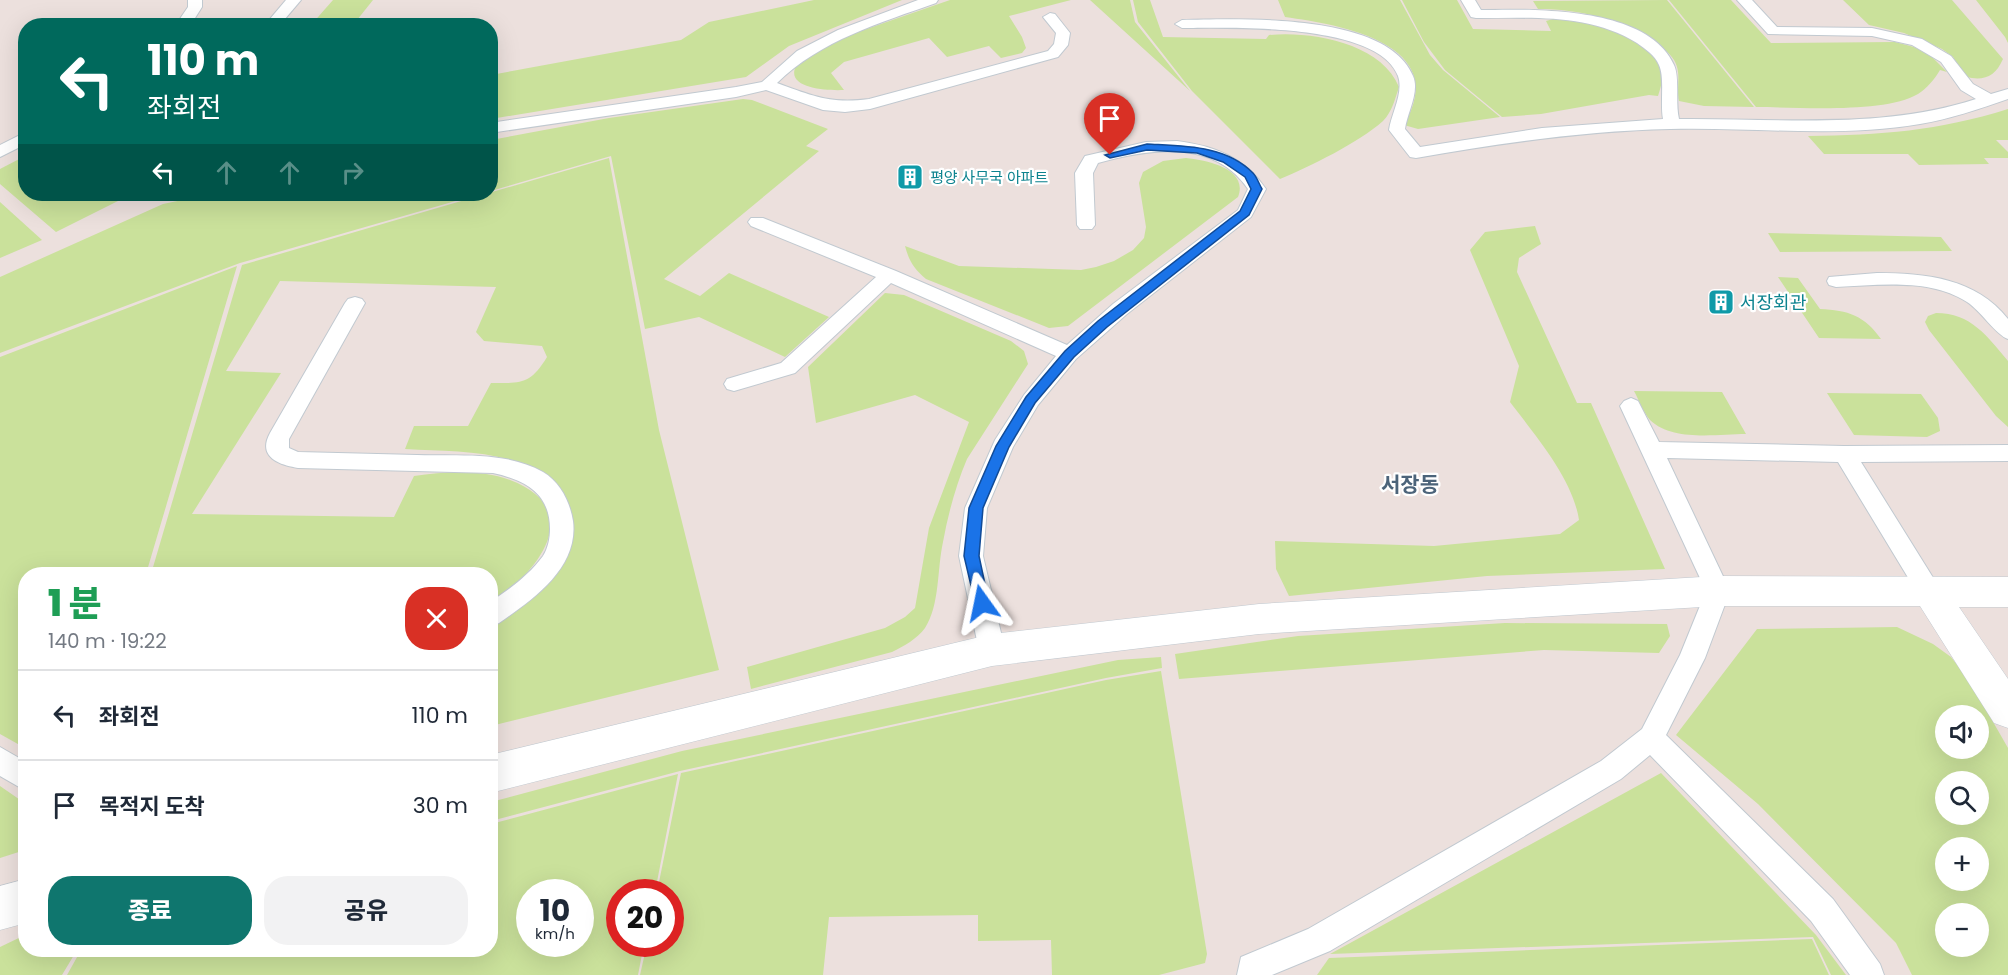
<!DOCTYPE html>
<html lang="ko">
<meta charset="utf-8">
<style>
:root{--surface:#fff;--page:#f2f2f3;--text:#1f2937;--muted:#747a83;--line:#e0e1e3;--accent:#0f766e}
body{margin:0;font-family:Poppins,"Noto Sans KR",sans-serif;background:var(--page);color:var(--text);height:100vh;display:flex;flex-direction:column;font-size:22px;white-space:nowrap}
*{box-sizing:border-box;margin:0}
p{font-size:20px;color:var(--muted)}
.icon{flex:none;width:33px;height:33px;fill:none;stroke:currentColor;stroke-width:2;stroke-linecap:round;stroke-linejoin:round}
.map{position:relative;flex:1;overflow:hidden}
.sheet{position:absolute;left:18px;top:567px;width:480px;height:390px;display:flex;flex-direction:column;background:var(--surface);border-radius:24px;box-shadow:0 6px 24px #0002}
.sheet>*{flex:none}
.hud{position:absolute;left:18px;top:18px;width:480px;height:183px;border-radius:24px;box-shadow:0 6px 24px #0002;background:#00695c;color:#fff;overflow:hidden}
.tools{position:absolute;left:1935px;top:705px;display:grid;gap:12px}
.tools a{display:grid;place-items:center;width:54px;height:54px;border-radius:50%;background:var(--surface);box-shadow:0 6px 24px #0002;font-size:30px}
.speed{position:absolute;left:516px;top:879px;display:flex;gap:12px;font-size:30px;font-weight:700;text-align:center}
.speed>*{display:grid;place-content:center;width:78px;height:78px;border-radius:50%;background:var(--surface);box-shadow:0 6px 24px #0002;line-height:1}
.speed small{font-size:15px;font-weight:400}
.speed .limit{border:9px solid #d22;background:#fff;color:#111}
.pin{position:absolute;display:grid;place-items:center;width:51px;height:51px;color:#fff;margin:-62px -26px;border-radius:50% 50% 50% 0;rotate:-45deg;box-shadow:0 0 6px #0007}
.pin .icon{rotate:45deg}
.me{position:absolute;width:66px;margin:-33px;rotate:348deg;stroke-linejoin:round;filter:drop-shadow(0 0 4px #0008)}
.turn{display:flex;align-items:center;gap:21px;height:126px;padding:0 30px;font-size:27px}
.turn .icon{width:78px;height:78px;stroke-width:2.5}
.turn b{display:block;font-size:42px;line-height:51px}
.lanes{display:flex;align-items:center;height:57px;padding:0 30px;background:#0003;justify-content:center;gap:30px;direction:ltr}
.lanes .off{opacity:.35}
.round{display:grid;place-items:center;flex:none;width:63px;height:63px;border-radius:24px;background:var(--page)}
.headline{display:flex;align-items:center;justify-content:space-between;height:102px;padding:0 30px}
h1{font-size:36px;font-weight:800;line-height:45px;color:#1e9e55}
.action{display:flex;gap:12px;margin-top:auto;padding:12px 30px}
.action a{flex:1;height:69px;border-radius:24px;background:var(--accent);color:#fff;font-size:24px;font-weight:800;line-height:69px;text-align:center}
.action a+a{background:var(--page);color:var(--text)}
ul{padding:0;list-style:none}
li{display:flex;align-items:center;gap:18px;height:90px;padding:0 30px;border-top:2px solid var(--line)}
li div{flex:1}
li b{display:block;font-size:22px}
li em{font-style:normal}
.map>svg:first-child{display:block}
.green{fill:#cae19b;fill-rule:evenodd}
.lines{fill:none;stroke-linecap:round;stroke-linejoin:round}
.lane-casing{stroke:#c1c9d0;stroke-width:2}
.secondary-casing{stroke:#c1c9d0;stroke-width:1}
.lane{fill:#fff;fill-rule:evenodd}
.secondary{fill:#fff;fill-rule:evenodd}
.route{fill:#1a73e8;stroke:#114b97;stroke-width:1.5}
.labels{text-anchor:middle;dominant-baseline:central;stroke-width:4.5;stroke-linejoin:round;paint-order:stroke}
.far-culture-label{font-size:15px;fill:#0d838f;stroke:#fff;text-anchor:start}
.culture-label{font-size:18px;fill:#0d838f;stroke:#fff;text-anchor:start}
.quarter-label{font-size:21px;font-weight:bold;fill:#4c647a;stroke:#fff}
</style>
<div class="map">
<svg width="2008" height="975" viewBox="0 0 2008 975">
<rect width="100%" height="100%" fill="#ece0dd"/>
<g class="green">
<path d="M333,0H373L353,25H311Z"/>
<path d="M814,0H902L789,46L746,77L491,119V75L681,40L709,22Z"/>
<path d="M950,0H1071L1009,16L1022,37L1026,48L1022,53L1001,58L989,46L947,57L929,38L844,62L831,73L844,90C826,91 776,88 801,59L852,34Z"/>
<path d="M1090,0H1130L1135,22L1190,91Z"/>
<path d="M1133,0H1150L1163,37L1266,39L1269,35C1312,31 1381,43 1399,87C1395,99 1392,112 1383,121C1358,143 1311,166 1280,179L1192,91L1138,22Z"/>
<path d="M1278,0H1400L1430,55L1443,70L1500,117L1418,129L1404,125C1452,44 1342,25 1285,17Z"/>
<path d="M1402,0H1457L1473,29L1551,31L1546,21L1553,19C1585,20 1647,33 1661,68C1664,77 1661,87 1658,96L1649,95L1541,114L1502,117L1445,70L1424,42Z"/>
<path d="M1667,0L1754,107L1704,106L1679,101C1676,87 1682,73 1674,60C1670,53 1660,46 1653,41C1618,19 1580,9 1538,9L1533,1Z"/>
<path d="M1669,0H1731L1771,43L1895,42L1914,47L1929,54L1947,72L1940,70C1934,80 1927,88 1918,94C1884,114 1797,107 1756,107Z"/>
<path d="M1843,0H1952L2003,59C1995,77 1984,81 1966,77L1953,57L1942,49L1904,33L1869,25Z"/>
<path d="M1976,0H2008V43L2005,37Z"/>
<path d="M743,99L752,100L828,129L806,146L819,151L664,279L700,296L729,273L829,317L785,357L699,317L645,329L611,156L491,191V140L609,118Z"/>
<path d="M2008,109V140H1996L2008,152V158H1984L1989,164L1919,165L1908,154H1824L1808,136C1881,135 1938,131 2008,109Z"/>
<path d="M25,156L26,194H123L124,198L56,232L0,184V169Z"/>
<path d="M609,158L659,430L719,670L491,726V624L564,555L546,476C505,449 453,452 405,449L414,426H468L491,383C521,383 530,385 547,357L542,346L484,341L476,332L496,287L280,281L226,371L281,373L192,514L394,517L414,476C445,472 480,469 510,480C589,510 536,574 491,603L490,574H151L242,265Z"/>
<path d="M1186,158C1207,160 1249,169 1238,197L1068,326L1049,328L926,279C914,269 909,261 905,246L959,266L1081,270L1096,267L1114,261L1133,250L1144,238L1146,227L1139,183L1143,172L1163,161Z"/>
<path d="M211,194H480L240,263L0,353V277L163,204Z"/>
<path d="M0,202L42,240L0,258Z"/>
<path d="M1535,226L1541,244L1519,258L1517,272L1577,403H1591L1665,569L1487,576L1289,596L1276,569L1275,541L1434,546L1560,534L1579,520C1573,479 1535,435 1510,402L1519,366L1470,250L1485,232Z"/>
<path d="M1768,233L1941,237L1952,251L1780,252Z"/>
<path d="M237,266L146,574H26L25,748L0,734V357Z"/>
<path d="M1778,277L1798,278L1820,309C1848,310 1865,316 1881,339L1819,338Z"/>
<path d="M885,293L904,295L1011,341L1024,351L1028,364L967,459C956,485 948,514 943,542C937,569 940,605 925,628C917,639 904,646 892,652L751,689L747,667L885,628L905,617L915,608L929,528L969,422L915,395L816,423L808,367Z"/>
<path d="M1936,313C1971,313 1987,336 2008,361V427L1996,416L1929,330L1925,322L1928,316Z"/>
<path d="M1634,391L1722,392L1746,434C1717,434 1673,442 1650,420C1643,412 1639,400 1634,391Z"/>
<path d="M1827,393L1921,394L1938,418L1940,431L1927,437L1854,435Z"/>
<path d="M1505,623L1667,624L1670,636L1659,653L1544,650L1179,679L1175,654L1298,636Z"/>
<path d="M1897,627L1933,644L1951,657L1969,680L2008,748V975H1912L1896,943L1758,804L1676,735L1757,629ZM1946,716H1978V748H1946ZM1946,782H1978V814H1946ZM1946,848H1978V880H1946ZM1946,914H1978V946H1946Z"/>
<path d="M1161,657L1162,668L1106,678L680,771L491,821V802L682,751L1118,660Z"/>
<path d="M1161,671L1207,954L1205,963L1159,975H1052L1051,940L978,941V915L829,917L823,975H640L647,944H670V892H657L681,773L1106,680Z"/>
<path d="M1661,773L1816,935L1846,975H1831L1813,937L1330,954Z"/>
<path d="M678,774L655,892H620V944H644L638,975H67L81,950H490L491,824ZM530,892H580V944H530Z"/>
<path d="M0,786L26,804L25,850L0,858Z"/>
<path d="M25,935L26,950H77L62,975H0V947Z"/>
<path d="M1812,939L1829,975H1317L1329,958Z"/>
</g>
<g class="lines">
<defs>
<g id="lane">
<path d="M188,0H202V7L190,26H175L188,7Z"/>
<path d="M286,0H301L279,26H264Z"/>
<path d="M918,0H938L936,3C880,23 821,40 777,83C813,96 830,104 869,99L1048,51L1054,44L1056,33L1043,17L1050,13L1055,14L1070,33L1068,45L1058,57L870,109L845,112L823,110L766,90L736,97L490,133V123L736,87L762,82L797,51L838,30Z"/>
<path d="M1461,0H1475L1481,10C1534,9 1648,6 1674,65C1680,78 1675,102 1679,119C1779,118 1880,130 1976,99L1961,90L1941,62L1912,45L1872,36L1768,34L1737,0H1752L1777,27L1872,28L1922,39L1951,56L1973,84L1991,94L2008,89V99C1979,109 1950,119 1920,124C1838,138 1753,127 1670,129C1584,131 1500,143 1416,158L1410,157L1389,130C1391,114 1404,93 1398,76C1378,22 1230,28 1182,28L1175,24L1182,20C1240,19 1387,12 1413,76C1420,92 1407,113 1405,129L1420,147L1542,128L1663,119C1660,103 1665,78 1659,65C1655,55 1645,49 1637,43C1589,13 1530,18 1476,18L1471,17Z"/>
<path d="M26,132V144L0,157V145Z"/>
<path d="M1177,141C1215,146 1244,157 1266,189L1251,217L1127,314L1076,359L1038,405L1013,447L987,508L983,556L1005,650L1001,658L992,661L983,658L979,650L959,556L965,508L995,440L1024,395L1056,356L891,283L795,373L734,391L727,389L724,384L727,379L781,363L876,277L751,226L748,222L751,218H763L896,271L1067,345L1113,304L1238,210L1248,189C1213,138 1149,149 1098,163L1093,173L1095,225L1092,229H1080L1077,225L1075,173L1085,156L1146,142Z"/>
<path d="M1877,273C1925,273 1976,278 2008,319V339C1996,335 1981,311 1967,302C1930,278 1879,285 1836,287L1829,285L1827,281L1829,277Z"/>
<path d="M355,297L362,299L365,303L289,439V448L298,452C338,453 377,454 417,455C458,456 506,451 543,472C560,482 570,502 573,521C579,568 532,600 499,623L490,626V602C510,589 529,575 543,556C548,548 550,538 550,529C550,493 525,480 493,473L298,468C279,465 257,457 270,433L345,303L348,299Z"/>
<path d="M1631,398L1638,401L1659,442L1844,446L2008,445V461L1861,462L1942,592L1939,599L1930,602L1921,599L1838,462L1667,458L1730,591L1705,658L1666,735L1833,899L1880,964L1884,975H1850L1811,921L1650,755L1621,779L1330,951L1272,975H1237L1241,957L1308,929L1601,761L1642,729L1680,655L1706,591L1620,406L1624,401Z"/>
<path d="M0,747L26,762V791L0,776Z"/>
</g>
<g id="secondary">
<path d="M1718,576L2008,577V607H1959L2008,679V728L1994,723L1920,606H1718L1259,634L992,666L490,793V755L992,634L1259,604Z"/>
<path d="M26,879V923L0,930V886Z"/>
</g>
</defs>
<use href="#lane" class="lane-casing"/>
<use href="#secondary" class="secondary-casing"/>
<use href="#lane" class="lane"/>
<use href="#secondary" class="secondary"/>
</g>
<path class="route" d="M1147,144C1183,146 1226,145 1253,173C1257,177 1259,184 1262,189L1249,215L1107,327L1074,357L1035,403L1009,447L983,508L979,556L989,603L987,607L982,609L976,607L964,556L969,508L996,446L1026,397L1065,351L1098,321L1240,211L1251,189L1245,177L1223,162L1197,153L1147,150L1110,158L1105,155Z"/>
<defs>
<symbol id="building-square" viewBox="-11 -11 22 22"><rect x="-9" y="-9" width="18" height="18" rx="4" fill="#0f9aa8" stroke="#fff"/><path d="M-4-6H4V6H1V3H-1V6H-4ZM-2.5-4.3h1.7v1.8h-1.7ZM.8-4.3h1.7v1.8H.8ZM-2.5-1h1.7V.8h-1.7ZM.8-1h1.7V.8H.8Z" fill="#fff"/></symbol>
</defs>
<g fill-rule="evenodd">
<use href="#building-square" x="895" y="162" width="30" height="30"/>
<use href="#building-square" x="1706" y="287" width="30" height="30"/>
</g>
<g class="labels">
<g class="far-culture-label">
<text x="930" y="177">평양 사무국 아파트</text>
</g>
<g class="culture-label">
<text x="1740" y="302">서장회관</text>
</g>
<g class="quarter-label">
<text x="1410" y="484">서장동</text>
</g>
</g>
</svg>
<div class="tools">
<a><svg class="icon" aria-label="sound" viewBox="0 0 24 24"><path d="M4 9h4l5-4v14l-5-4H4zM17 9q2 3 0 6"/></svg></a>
<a><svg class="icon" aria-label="search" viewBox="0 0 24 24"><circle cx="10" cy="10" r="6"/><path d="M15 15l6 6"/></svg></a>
<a>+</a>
<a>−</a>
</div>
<div class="speed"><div>10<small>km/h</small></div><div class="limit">20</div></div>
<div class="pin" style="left:1110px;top:155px;background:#d93025"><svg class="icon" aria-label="arrive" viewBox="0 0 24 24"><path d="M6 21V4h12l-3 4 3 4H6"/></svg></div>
<svg class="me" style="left:982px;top:603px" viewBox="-20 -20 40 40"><path d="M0-17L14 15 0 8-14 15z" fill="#1a73e8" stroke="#fff" stroke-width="4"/></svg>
<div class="hud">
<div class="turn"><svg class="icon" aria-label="left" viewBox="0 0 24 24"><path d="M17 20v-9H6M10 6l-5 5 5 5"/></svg><div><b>110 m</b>좌회전</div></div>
<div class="lanes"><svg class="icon" aria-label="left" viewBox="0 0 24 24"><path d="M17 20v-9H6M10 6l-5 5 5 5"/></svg><svg class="icon off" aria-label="ahead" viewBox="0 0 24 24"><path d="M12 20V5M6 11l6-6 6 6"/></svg><svg class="icon off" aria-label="ahead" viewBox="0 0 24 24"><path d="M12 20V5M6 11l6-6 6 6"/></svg><svg class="icon off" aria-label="right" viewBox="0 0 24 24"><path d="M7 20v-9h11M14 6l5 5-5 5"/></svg></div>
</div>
<section class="sheet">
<div class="headline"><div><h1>1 분</h1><p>140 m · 19:22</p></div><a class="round" style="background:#d93025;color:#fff"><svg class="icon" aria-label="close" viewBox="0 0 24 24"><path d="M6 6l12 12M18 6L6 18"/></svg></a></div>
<ul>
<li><svg class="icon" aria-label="left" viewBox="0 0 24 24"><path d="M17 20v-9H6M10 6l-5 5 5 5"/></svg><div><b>좌회전</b></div><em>110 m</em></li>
<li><svg class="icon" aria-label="arrive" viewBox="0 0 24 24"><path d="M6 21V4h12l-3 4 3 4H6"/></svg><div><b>목적지 도착</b></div><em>30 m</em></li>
</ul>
<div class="action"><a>종료</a><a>공유</a></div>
</section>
</div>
